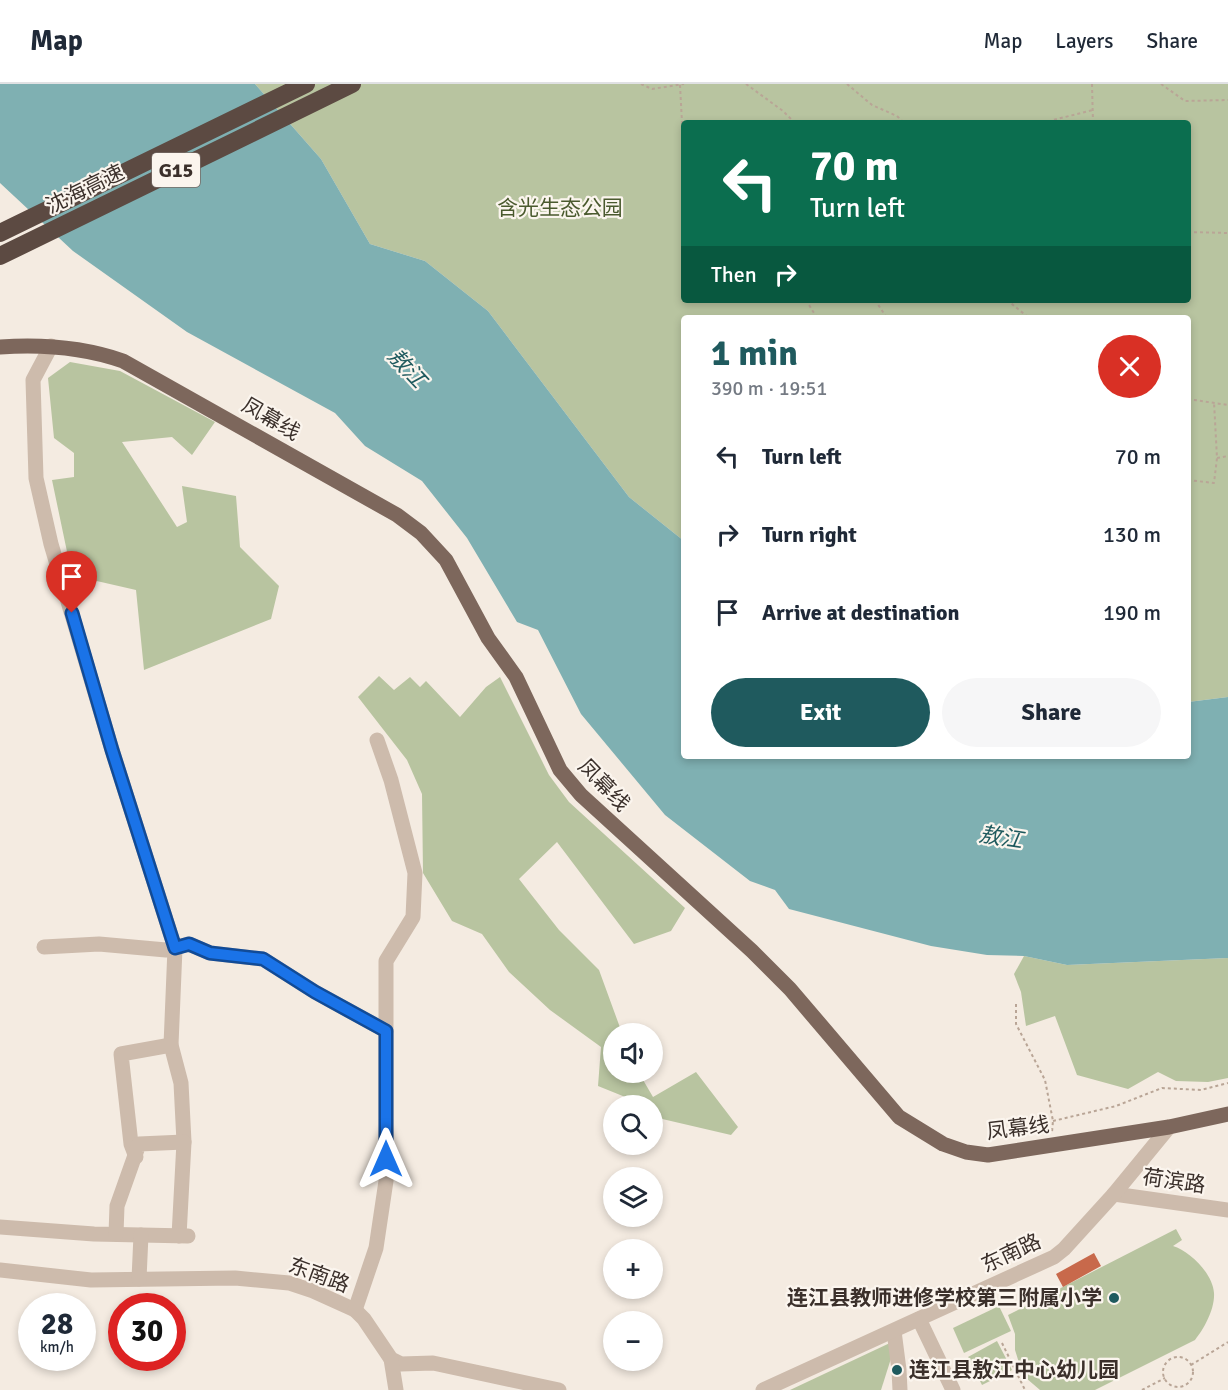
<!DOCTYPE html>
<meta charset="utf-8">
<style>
:root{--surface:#fff;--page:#f6f6f7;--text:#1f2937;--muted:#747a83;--line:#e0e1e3;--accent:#1f5a5e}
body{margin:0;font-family:Signika,"Noto Sans SC",sans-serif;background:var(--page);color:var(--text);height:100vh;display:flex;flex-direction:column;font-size:22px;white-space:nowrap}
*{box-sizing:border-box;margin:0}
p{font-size:20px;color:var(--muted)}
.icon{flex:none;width:33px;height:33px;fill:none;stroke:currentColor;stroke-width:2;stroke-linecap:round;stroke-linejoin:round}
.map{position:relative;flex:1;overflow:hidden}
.drawer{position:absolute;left:681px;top:231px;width:510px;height:444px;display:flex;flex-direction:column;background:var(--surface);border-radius:6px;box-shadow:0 3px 9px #0003}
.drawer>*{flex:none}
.guide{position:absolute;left:681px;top:36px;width:510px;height:183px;border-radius:6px;box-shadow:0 3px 9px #0003;background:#0b6e4f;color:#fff;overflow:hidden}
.fabs{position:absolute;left:603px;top:939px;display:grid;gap:12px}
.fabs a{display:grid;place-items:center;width:60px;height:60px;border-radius:50%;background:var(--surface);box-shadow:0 3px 9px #0003;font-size:30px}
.speed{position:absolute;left:18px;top:1209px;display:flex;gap:12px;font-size:30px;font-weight:700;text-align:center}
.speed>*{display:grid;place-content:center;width:78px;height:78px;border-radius:50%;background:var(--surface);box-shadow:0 3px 9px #0003;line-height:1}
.speed small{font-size:15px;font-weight:400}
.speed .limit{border:9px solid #d22;background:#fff;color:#111}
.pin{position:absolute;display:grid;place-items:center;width:51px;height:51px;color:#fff;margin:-62px -26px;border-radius:50% 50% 50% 0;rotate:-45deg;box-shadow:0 0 6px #0007}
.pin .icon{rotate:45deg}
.me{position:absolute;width:66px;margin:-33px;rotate:0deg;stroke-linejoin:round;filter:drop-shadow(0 0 4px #0008)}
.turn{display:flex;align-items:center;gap:21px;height:126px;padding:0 30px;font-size:27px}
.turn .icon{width:78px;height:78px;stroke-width:2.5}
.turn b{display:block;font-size:42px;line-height:51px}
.then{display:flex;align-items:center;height:57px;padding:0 30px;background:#0003;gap:12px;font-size:22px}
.round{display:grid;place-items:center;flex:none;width:63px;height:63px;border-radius:32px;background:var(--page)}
.headline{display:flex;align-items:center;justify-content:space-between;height:102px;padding:0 30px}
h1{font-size:36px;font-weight:700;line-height:45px;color:var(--accent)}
.cta{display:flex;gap:12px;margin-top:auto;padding:12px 30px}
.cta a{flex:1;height:69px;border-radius:36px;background:var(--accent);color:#fff;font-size:24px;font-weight:700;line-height:69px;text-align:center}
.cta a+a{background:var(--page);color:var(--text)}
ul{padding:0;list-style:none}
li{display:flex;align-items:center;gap:18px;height:78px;padding:0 30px}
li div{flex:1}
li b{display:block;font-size:22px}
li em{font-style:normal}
header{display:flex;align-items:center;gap:36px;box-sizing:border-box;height:84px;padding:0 30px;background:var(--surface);border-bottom:2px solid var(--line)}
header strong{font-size:28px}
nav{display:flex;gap:33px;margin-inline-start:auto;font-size:21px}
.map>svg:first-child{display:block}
.green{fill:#b8c4a0;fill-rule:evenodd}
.water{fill:#7fb0b2}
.building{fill:#c8694b}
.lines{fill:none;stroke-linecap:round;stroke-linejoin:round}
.path{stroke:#b9a596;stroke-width:2;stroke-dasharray:3 3;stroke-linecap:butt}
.minor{stroke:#cdbbac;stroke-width:15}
.major{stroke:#7d675c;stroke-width:15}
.highway{stroke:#5c4a42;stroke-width:18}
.route-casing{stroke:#114b97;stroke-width:15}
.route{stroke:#1a73e8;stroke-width:10}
.poi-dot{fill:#1f5a5e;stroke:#fbf5ee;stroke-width:2}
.labels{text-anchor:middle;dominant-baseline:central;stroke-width:4.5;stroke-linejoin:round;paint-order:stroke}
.shield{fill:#fbf5ee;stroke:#756b66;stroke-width:1.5}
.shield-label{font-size:20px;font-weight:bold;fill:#3b302b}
.street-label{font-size:21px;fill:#3b302b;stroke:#fbf5ee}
.park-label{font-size:21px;fill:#4a5a2e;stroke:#fbf5ee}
.poi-label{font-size:21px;font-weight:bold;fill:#3b302b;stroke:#fbf5ee;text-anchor:end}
.water-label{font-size:22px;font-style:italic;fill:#1f5a5e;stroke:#fbf5ee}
</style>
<header>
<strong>Map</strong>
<nav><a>Map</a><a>Layers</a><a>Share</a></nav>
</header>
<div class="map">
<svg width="1228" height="1306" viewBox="0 0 1228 1306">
<rect width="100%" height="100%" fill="#f4ebe1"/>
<g class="green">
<path d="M255,0H1228V613L1188,618V234H684V457L629,413L488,227L425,177L370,160L321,75ZM684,39H1188V216H684Z"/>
<path d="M70,278L120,287L215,338L192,371L172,353L122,358L177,443L187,438L182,402L236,412L240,463L279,502L271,535L144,586L136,506L88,495L70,482L52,396L74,393V369L54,354L48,294Z"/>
<path d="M379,592L394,606L410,593L420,603L426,597L460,633L486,603L500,593L549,691L569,718L685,824L671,847L634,860L557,758L519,795L559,846L599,886L622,949L614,950V988L639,989L653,1013L696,988L738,1043L731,1051L658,1034L652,1022L645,1021L598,1002L601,963L550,926L509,888L482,850L452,837L423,789L422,710L407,676L358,613Z"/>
<path d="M1024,872L1067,881L1228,874V994L1208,998L1176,997L1158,988L1128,1005L1077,991L1055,932L1026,942L1021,908L1014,890Z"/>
<path d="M1176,1145L1182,1156L1173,1162C1190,1167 1213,1190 1214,1209C1215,1225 1204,1245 1195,1256L1095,1306H1040L1026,1294L1021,1285L1015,1266V1250L1008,1231Z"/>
<path d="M999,1222L1011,1247L964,1269L953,1244Z"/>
<path d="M997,1257L1012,1286L982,1301L968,1273Z"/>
<path d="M892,1258L894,1265L881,1306H790Z"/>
</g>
<path class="water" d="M0,0H255L321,75L370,160L425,177L488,227L629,413L684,457V672H1188V618L1228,613V874L1067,881L1024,872L987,871L931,862L789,825L775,806L750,797L665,731L581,630L538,546L517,538L467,454L422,397L365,362L335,329L187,248L73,167L0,99Z"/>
<path class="building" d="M1094,1169L1101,1182L1063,1203L1056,1190Z"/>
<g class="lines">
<g class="path">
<path d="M641,0L652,5L684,0"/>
<path d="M746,0L783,27L795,39"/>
<path d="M847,0L872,21L897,32L904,39"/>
<path d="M1092,0L1093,39"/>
<path d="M1161,0L1185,17L1228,16"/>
<path d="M680,1L684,76"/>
<path d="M1049,39L1053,36L1093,26"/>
<path d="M1188,148L1228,149"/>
<path d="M806,216L817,234"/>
<path d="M875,216L887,234"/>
<path d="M1007,216L1029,234"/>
<path d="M1188,315L1228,321"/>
<path d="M1217,374L1228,372"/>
<path d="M1188,396L1214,399L1217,374L1214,318"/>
<path d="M1016,920V940L1045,996L1053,1037L1052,1048"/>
<path d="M1053,1037L1116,1022L1162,1004L1201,1006L1228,999"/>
<path d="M1002,1259L1025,1306"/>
<circle cx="1178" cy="1288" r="15"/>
<path d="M1191,1281L1228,1258"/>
<path d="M1142,1306L1165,1294"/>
</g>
<g class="minor">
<path d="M51,262L33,296L36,394L51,460L112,666L175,864L171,961L181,999L184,1058L179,1152"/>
<path d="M44,863L99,860L166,866L189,860L210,869L263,875L315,908L386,947"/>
<path d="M136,1073L131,1060L121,970L171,961"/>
<path d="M1114,1110L1228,1126"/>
<path d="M0,1143L94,1150L188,1152"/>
<path d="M116,1150L117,1122L139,1060L184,1058"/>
<path d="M0,1186L91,1196L235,1194L289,1199L313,1207L355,1226L364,1235L391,1275L401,1280L433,1279L559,1306"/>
<path d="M139,1195L141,1151"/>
<path d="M355,1226L376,1164L386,1097V877L413,833L415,789L391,696L377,656"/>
<path d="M919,1235L953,1306"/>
<path d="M894,1247L899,1286L900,1306"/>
<path d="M391,1275L396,1306"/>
<path d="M763,1306L1054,1173L1064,1165L1114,1110L1169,1043"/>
</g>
<path class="major" d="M0,263C43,260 83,263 123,277L397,431L421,449L446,476L488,554L516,593L560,686L581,711L752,867L790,905L899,1033L943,1060L966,1068L988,1071L1169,1043L1228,1030"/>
<g class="highway">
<path d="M0,149L306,0"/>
<path d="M0,172L352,0"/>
</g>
</g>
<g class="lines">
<defs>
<path id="route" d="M72,529L112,666L175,864L189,860L210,869L263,875L315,908L386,947V1075"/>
</defs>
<use href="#route" class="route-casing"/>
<use href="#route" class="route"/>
</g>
<g class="poi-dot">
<circle cx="1114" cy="1214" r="6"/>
<circle cx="897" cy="1286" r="6"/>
</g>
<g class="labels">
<rect class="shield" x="152" y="69" width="48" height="34" rx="4.5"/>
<g class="shield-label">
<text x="176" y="86">G15</text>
</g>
<g class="street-label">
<text transform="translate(85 105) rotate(-26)">沈海高速</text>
<text transform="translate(271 335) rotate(30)">凤幕线</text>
<text transform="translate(604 701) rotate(46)">凤幕线</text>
<text transform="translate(1018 1044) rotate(-7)">凤幕线</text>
<text transform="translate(1174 1097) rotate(8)">荷滨路</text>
<text transform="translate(1011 1169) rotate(-25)">东南路</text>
<text transform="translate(319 1191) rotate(20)">东南路</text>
</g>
<g class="park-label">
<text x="560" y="124">含光生态公园</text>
</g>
<g class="poi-label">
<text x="1102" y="1214">连江县教师进修学校第三附属小学</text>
<text x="909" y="1286" text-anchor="start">连江县敖江中心幼儿园</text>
</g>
<g class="water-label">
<text transform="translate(407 284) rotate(47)">敖江</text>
<text transform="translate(1001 753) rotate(9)">敖江</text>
</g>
</g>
</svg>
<div class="fabs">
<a><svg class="icon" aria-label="sound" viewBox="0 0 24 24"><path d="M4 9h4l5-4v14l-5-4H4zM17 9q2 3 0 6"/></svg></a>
<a><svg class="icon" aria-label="search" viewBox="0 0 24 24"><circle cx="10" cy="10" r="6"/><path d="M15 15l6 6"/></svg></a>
<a><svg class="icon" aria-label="layers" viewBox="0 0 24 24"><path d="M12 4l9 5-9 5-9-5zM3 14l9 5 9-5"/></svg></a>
<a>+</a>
<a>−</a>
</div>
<div class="speed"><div>28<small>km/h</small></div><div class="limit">30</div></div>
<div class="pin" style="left:72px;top:529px;background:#d93025"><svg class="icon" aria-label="arrive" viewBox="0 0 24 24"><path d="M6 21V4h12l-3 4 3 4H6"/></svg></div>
<svg class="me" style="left:386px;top:1075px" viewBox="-20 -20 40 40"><path d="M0-17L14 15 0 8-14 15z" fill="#1a73e8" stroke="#fff" stroke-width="4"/></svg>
<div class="guide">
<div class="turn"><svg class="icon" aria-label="left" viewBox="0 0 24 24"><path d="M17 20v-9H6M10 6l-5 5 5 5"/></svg><div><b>70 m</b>Turn left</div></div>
<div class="then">Then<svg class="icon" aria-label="right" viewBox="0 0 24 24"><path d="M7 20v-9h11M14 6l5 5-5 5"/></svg></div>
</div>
<section class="drawer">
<div class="headline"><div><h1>1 min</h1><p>390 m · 19:51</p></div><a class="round" style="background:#d93025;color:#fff"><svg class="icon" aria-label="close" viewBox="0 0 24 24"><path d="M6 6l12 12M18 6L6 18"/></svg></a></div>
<ul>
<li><svg class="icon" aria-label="left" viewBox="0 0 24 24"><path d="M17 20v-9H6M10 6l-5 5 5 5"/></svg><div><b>Turn left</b></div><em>70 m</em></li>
<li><svg class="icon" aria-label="right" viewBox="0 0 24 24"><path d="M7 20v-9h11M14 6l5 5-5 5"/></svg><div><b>Turn right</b></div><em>130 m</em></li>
<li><svg class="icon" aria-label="arrive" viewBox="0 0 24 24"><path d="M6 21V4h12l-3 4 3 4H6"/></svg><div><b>Arrive at destination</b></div><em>190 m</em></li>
</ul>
<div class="cta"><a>Exit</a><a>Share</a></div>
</section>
</div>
